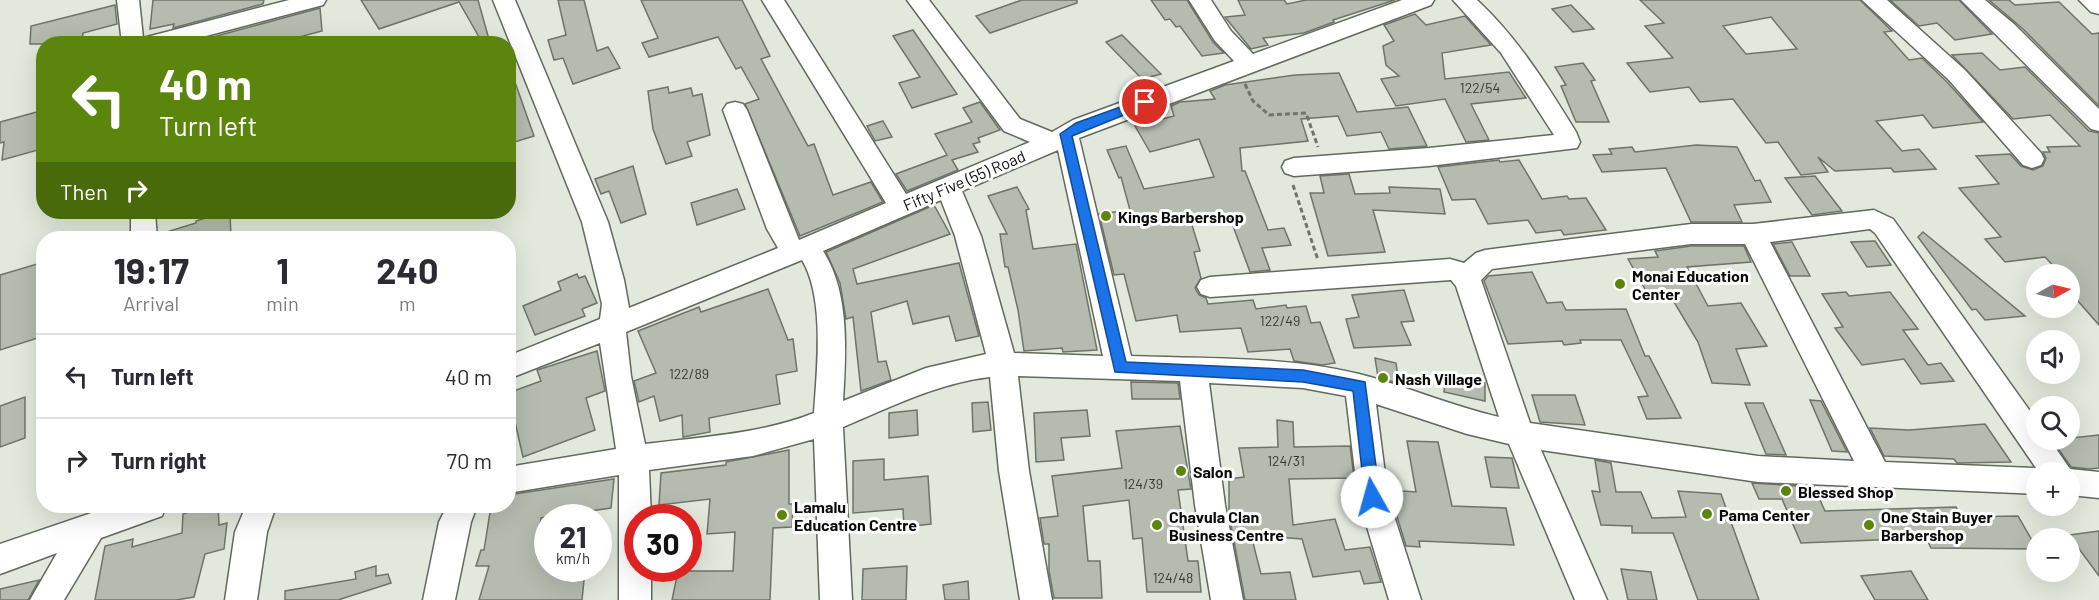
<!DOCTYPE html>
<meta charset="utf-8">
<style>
:root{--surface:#fff;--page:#f2f2f3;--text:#2b2b33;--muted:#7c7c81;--line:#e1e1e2}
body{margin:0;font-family:Barlow,sans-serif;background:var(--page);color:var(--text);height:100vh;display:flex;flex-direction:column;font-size:22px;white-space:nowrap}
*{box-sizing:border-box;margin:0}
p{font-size:20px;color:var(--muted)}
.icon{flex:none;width:33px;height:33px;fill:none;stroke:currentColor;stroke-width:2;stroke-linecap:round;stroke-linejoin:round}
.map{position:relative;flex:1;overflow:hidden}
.sheet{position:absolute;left:36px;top:231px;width:480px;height:282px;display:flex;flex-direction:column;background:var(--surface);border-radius:24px;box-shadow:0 6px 24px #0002}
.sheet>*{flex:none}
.guide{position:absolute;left:36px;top:36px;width:480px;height:183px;border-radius:24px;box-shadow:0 6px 24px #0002;background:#5b850d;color:#fff;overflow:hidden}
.needle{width:39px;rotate:82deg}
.buttons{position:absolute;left:2026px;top:264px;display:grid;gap:12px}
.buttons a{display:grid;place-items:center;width:54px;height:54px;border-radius:50%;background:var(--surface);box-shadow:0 6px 24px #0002;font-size:30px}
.speed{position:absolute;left:534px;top:504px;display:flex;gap:12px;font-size:30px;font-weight:700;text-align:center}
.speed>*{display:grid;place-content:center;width:78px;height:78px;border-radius:50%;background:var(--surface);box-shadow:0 6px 24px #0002;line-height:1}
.speed small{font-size:15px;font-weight:400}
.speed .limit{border:9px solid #d22;background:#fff;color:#111}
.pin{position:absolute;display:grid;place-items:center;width:51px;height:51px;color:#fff;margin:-26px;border:3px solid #fff;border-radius:50%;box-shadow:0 2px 6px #0007}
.me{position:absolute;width:66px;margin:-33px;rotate:353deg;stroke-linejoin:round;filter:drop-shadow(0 0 4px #0008)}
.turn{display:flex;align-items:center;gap:21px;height:126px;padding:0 24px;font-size:27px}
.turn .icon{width:78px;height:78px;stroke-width:2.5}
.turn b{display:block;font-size:42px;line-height:51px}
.then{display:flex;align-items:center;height:57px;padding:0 24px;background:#0003;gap:12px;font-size:22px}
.eta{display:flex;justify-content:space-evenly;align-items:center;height:102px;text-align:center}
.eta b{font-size:36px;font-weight:700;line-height:42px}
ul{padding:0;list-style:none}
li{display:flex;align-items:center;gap:18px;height:84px;padding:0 24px;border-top:2px solid var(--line)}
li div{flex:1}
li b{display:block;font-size:22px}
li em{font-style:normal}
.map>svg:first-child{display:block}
.building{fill:#b5bbaf;stroke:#6e7469;stroke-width:1.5;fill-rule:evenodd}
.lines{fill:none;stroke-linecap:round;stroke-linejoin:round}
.minor-casing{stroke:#63695e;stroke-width:3}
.path{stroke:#70746c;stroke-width:3;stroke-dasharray:5 3;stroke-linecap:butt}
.minor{fill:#fff;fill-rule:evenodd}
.route{fill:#1a73e8;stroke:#114b97;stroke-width:1.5}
.poi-dot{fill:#5b850d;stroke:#fff;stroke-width:2}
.labels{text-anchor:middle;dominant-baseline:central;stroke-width:6;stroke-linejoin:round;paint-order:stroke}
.number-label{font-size:14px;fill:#353832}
.street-label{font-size:16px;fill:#0a0c09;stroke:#fff}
.poi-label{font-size:16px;font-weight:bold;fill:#0a0c09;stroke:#fff;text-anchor:start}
</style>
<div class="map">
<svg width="2099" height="600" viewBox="0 0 2099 600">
<rect width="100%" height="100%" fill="#e2e8dc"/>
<g class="building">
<path d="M153,0H264L263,4L173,28L174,24L150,29Z"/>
<path d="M361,0H478L490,43L483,44L459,2L379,29Z"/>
<path d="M558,0H584L597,51L608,47L620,68L573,84L563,58L554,60L548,40L566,35Z"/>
<path d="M641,0H742L770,56L761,59L808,146L814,144L833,195L871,182L883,202L800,236L745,104L759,99L741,67L736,69L718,37L649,57L642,43L658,38Z"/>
<path d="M1022,0H1077V3L990,33L976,16Z"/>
<path d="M1151,0H1187L1213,42L1224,53L1202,56L1180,26L1176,27L1170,19L1165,20Z"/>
<path d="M1238,0H1284L1287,4L1306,0H1395L1333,20L1334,22L1304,33L1263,38L1268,45L1251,49L1225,17L1245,15Z"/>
<path d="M1640,0H1860L1892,31L1884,32L1909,60L1922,58L1947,82L1983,122L1933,128L1923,115L1876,121L1902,151L1919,149L1936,169L1894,172L1891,168L1835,171L1818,157L1828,172L1801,175L1778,142L1766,143L1733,99L1700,102L1689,87L1650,92L1627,63L1673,58L1645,26L1664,23ZM1771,17L1797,49L1746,54L1723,26Z"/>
<path d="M1890,0H1959L1992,34L1955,40L1937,23L1919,26Z"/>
<path d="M1989,0H2009L2015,5L2059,2L2092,34L2099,33V106L2023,29Z"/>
<path d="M115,5L117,24L83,33L82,44H30L31,26Z"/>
<path d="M1571,5L1594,29L1573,32L1552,9Z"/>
<path d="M320,8L322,31L273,44H187Z"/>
<path d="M1415,14L1426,25L1465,16L1491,45L1442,53L1445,79L1509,72L1526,98L1471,104L1489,140L1466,142L1445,99L1396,106L1381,79L1399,76L1386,65L1383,46L1394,41L1384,25Z"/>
<path d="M913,30L957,94L912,108L899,83L920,77L893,36Z"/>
<path d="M1122,35L1161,74L1142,79L1106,42Z"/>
<path d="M1982,53L2000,70L2025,67L2089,131L2099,133V325L2070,292V274H2061L2045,257L2005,262L1985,239L2001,237L1959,188L1999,184L1976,156L2010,154L2021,166L2033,170L2043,166L2046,158L2043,152H2050L2047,147L2080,146L2050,115L2013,119L1952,55Z"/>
<path d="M1583,63L1595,80L1591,81L1609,122H1576L1561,86L1566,85L1555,67Z"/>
<path d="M508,71H511L534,136L508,144Z"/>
<path d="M1339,73L1357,112L1408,107L1427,146L1389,149L1381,132L1347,136L1338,116L1301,119L1308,141L1240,148L1242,171H1245L1268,230L1284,228L1291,245L1262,248L1270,270L1250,272L1230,218L1191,222L1200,251L1194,252L1201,278L1195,288L1199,295L1206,298L1208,304L1253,300L1256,309L1286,305L1287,308L1306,306L1311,323L1320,322L1335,363L1322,365L1294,361L1290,349L1248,352L1241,328L1180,332L1177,315L1136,321L1124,274L1114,275L1099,214L1130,210L1121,177L1119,178L1107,150L1126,146L1144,189L1214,177L1199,139L1150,152L1135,126L1174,116L1171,106L1180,102L1215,99L1210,91L1225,85L1295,75Z"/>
<path d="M668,87L669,93L691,88L693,96L702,94L710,135L687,142L692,156L666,164L653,129L648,91Z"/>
<path d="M980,102L1000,130L978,138L980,142L973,144L978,152L952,160L958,170L907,191L896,174L947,155L935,134L972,122L963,108Z"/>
<path d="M44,110V131L40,132L38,150L2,160L4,142L0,143V122Z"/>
<path d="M883,121L892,137L875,141L867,126Z"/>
<path d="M1696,145L1737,147L1755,181L1760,180L1771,202L1734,205L1742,222H1691L1666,168L1602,172L1593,155L1612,154L1609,149L1632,147L1635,152Z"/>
<path d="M1499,160L1500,162L1519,160L1542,199L1567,196L1569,199L1586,198L1606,230L1564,235L1561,230L1536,233L1528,220L1488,224L1475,199L1452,200L1438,167Z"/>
<path d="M633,166L646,214L621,223L609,191L601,194L595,179Z"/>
<path d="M1349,174L1355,194L1390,193L1389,187L1440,189L1445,214L1373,210L1385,252L1328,256L1310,193H1324L1320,176Z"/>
<path d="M1815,176L1842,211L1812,215L1785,178Z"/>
<path d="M1017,187L1029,209L1026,210L1033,249L1076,244L1097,350L1063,352L1062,348L1024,351L1018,310L1008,267H1005L1000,234H1007L988,196Z"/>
<path d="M737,189L745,209L697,225L691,203Z"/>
<path d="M934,205L950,234L853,269L857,284L959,263L979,336L956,341L949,316L913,324L907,301L871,312L878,362L886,361L891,380L861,391L853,317L846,319L840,283L826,252Z"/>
<path d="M212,212H230L231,238H161L160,234L196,223V221L212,216Z"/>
<path d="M1923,232L2025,316L1985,320L1976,309L1972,310L1918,237Z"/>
<path d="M1875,241L1891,265L1867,267L1851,242Z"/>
<path d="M1792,242L1810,276H1790L1773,244Z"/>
<path d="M1691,246H1744L1751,262L1687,267L1708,306L1741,303L1767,346L1736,349L1750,385L1712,383L1698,342L1671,297L1650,298L1628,259L1658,257L1655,251Z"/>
<path d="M44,262V336L0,350V275Z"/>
<path d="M1532,272L1547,303L1562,302L1566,310L1626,309L1645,356H1649L1681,418L1647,419L1638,397L1648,396L1621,340H1580L1581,343L1564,345L1562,341L1508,344L1484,281L1488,276Z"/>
<path d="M577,274L579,278L585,276L597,303L582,309L585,316L535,335L523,306L561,290L558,282Z"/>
<path d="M768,289L788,340L793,339L797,371L776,375L780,404L709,418L710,432L683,437L682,415L660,421L654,396L639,402L634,381L656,373L638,331L699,307L701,312Z"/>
<path d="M1404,290L1414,321L1401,322L1411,345L1354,348L1346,319L1359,317L1352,295Z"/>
<path d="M1846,292L1849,296L1890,292L1918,329L1903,330L1928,365L1941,363L1954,381L1921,384L1904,359L1862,365L1835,328L1843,327L1822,294Z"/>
<path d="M597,351L605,391L586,398L595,430L523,457L515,422L508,424V393L541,381L537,370Z"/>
<path d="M1375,358L1396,363L1399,384L1378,377Z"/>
<path d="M1446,374L1485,383V401L1444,392Z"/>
<path d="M1131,382L1178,383L1180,399H1132Z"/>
<path d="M1532,395H1575L1585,425L1540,422Z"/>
<path d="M25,397V438L0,447V406Z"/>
<path d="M1810,400L1821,401L1847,452L1832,451Z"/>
<path d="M988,402L991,430L973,432L972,403Z"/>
<path d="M1745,403H1763L1786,455L1766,454Z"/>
<path d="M917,410L918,435L889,438V413Z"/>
<path d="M1087,410L1090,436L1061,438L1064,460L1036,462L1034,413Z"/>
<path d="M1277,420L1293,422L1294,447L1350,446L1354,478L1289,479L1293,525L1335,519L1345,550L1370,547L1381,582L1364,584L1360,571L1313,577L1302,539L1251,535L1261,574L1290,572L1296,600H1245L1229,515V479L1244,477L1239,448L1278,447Z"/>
<path d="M1985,424L2011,462L1957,463L1954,459L1884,456L1870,428L1909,430Z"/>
<path d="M1180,426L1191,489L1178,490L1188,561H1198L1201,592H1147L1142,538L1133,539L1129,500L1083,506L1088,561H1100L1102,598H1054L1049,571V544H1044L1040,518L1058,516L1052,476L1122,468L1116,431Z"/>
<path d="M2099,435V468L2089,469L2071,467L2052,440Z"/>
<path d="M1407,441L1438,442L1452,506L1506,508L1514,545L1419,541L1420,547L1406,546L1389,490L1416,492Z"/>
<path d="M789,450V504H793L792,527L773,528L770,600H672L678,571H733L735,532L707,534L710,499L659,505L661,473L726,465V462Z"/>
<path d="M1485,457L1512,458L1519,488L1491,487Z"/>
<path d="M884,459V480L928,476L931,524L904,527L903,509L853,513V461Z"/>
<path d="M1595,460L1611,463L1616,492H1641L1652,518L1686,517L1678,491L1721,494L1759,600H1698L1673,533H1632V526L1601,525L1592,491L1600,492Z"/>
<path d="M614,479L611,508L541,518L537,557L548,555V568H569V572L585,570L582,600H479L489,566H476L481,550H484L491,506H508V495Z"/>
<path d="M1752,483L1814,487L1825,511L1956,507L1961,517L2018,516L2037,549L1931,548L1926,538L1801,543L1782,499H1759Z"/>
<path d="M207,506H218L219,525L227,523L224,549L205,554L194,597L176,600H95L105,546L133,539L132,547L182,533L183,514Z"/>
<path d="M2099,531V576L2069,535Z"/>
<path d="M376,566V576L388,574L391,583L338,600H285V591L356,579L355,572Z"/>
<path d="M907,566L906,600H862L863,569Z"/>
<path d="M1621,569L1651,572L1657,600H1628Z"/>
<path d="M1911,571L1928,600H1875L1861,576Z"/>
<path d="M39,580L28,600H0V589Z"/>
<path d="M968,581L969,600H945L943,585Z"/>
</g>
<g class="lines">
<defs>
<g id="minor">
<path d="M117,0H139L143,38L289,0H326L323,5L176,44H122Z"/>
<path d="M493,0H515L608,222L624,280L629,308L778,248L767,229L723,110L727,104L735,102L743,104L747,110L799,240L886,203L762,0H784L906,194L1030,142L1004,131L907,0H929L1020,119L1052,132L1073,120L1234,61L1215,41L1189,0H1211L1231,31L1253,54L1402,0H1434L1431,5L1079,138L1131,356C1206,359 1286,356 1359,374C1406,386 1451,406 1499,417L1456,286L1451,280L1210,297L1201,294L1197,287L1201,280L1210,277L1450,259L1464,263L1476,253L1485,250L1691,224H1753L1874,210L1893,219L2037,421V440H2050L2070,469L2099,472V498L2070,495V472H2037V494L1758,482L1541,450L1607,600H1575L1509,444L1467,434L1376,404L1388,497L1421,600H1389L1358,497L1346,396L1303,388L1209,383L1225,505L1243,600H1211L1195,505L1180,381L1018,376L1029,471L1052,600H1020L999,471L990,377C938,383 891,407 843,427L852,600H820L814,439L753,456L649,470L651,518H638V568H651V600H619V475L508,493V467L616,449L600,343L508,379V356L600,319L602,304L582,222ZM1058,150L1103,356L1014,353L981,236L962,191ZM941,200L955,236L986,354L926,368L843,401C846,352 850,293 823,251ZM1870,229L1875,233L2036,468L1885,462L1770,242ZM1691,244H1745L1854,461L1758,456L1530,423L1481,280L1492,269ZM802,260C825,298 817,369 814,413C761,434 701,437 645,444L631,376L626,332Z"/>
<path d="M1453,0H1477C1518,38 1547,85 1576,132L1580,142L1577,148L1429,166L1294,176L1285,173L1282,167L1285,161L1294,158L1429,148L1554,135L1501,53Z"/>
<path d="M1862,0H1887L1965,70L2041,153L2044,159L2041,165L2032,168L2023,165L1949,80Z"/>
<path d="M1961,0H1985L2014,24L2099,109V131L2091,129Z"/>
<path d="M2079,0H2099V14L2091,12Z"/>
<path d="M131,212H155L157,238H131Z"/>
<path d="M112,506H166L162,516L101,538L64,600H30L57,553L0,574V544Z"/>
<path d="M246,506H276L267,532L257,600H225L235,532Z"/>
<path d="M447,506H477L471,522L455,600H423L439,522Z"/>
</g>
</defs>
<use href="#minor" class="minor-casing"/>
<g class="path">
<path d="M1245,84L1253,101L1269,115L1306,113L1318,147"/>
<path d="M1293,185L1318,260"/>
</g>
<use href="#minor" class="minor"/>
</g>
<path class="route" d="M1145,98L1149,100V105L1072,136L1126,362L1303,370L1365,382L1380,497L1378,502H1367L1365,497L1353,391L1303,382L1115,372L1060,134L1076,123Z"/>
<g class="poi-dot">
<circle cx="1106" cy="216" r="6"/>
<circle cx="1620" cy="284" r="6"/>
<circle cx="1383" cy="378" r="6"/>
<circle cx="1181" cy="471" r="6"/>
<circle cx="1786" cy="491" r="6"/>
<circle cx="1707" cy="514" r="6"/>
<circle cx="782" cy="515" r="6"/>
<circle cx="1157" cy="525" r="6"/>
<circle cx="1869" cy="525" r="6"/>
</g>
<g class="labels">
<g class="number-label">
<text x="1480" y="87">122/54</text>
<text x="1280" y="320">122/49</text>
<text x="689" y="373">122/89</text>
<text x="1286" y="460">124/31</text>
<text x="1143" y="483">124/39</text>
<text x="1173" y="577">124/48</text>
</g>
<g class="street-label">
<text transform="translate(964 180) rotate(-23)">Fifty Five (55) Road</text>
</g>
<g class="poi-label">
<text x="1118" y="216">Kings Barbershop</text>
<text x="1632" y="275">Monai Education<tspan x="1632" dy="18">Center</tspan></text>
<text x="1395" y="378">Nash Village</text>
<text x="1193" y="471">Salon</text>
<text x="1798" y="491">Blessed Shop</text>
<text x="794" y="506">Lamalu<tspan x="794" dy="18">Education Centre</tspan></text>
<text x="1719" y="514">Pama Center</text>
<text x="1169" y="516">Chavula Clan<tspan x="1169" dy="18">Business Centre</tspan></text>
<text x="1881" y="516">One Stain Buyer<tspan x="1881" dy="18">Barbershop</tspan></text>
</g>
</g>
</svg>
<div class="buttons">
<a><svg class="needle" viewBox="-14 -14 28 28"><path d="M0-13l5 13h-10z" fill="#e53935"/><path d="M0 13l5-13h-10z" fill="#7c7c81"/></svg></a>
<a><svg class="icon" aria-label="sound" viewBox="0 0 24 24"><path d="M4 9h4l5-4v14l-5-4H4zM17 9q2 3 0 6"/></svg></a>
<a><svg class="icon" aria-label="search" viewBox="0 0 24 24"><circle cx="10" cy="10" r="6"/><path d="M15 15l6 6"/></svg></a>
<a>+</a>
<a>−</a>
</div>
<div class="speed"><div>21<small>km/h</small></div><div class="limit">30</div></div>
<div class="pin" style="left:1145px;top:102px;background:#d93025"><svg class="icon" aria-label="arrive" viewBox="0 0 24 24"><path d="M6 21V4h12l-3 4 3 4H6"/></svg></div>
<svg class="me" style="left:1372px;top:497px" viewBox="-20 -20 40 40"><circle r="19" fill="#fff"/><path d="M0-13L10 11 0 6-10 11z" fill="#1a73e8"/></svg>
<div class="guide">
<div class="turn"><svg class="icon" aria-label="left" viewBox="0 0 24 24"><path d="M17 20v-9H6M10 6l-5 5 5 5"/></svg><div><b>40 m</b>Turn left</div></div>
<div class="then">Then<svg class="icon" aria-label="right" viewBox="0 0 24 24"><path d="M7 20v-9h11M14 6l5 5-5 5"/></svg></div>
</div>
<section class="sheet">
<div class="eta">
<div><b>19:17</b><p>Arrival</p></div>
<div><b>1</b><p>min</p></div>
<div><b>240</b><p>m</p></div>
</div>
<ul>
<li><svg class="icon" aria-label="left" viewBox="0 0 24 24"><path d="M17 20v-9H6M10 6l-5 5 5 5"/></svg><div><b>Turn left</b></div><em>40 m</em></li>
<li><svg class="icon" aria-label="right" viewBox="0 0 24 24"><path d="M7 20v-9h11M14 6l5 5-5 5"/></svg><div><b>Turn right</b></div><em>70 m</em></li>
</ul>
</section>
</div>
